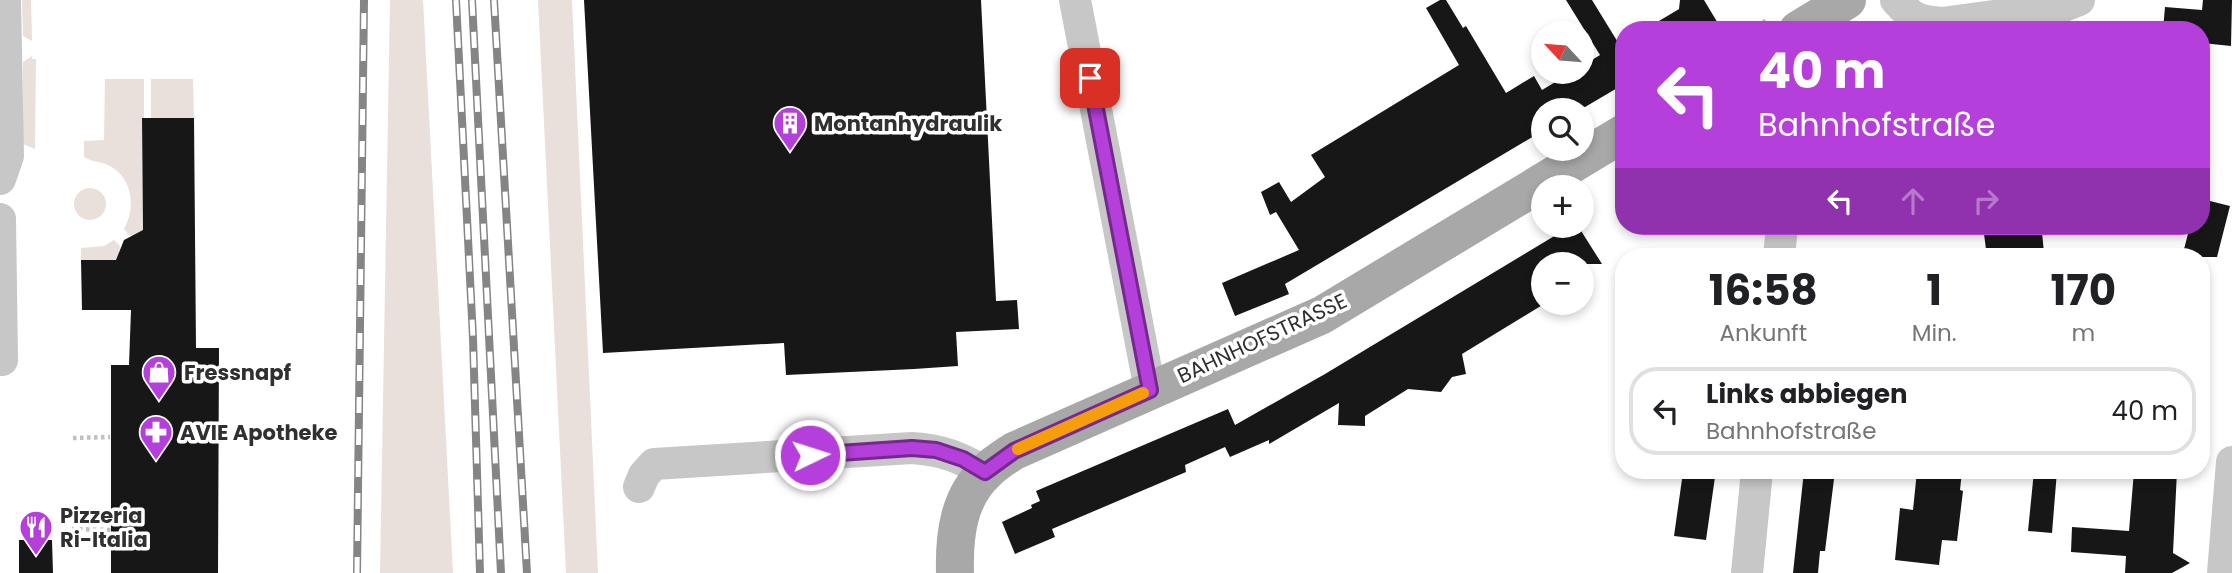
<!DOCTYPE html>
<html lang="de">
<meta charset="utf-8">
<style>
:root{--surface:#fff;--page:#f6f6f6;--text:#202124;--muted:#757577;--line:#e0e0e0}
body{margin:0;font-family:Poppins,sans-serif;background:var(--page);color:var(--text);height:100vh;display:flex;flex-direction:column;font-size:26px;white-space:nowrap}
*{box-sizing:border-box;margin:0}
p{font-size:23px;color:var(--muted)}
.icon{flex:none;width:38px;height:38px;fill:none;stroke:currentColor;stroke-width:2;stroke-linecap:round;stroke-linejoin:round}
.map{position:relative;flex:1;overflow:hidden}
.panel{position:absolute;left:1615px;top:248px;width:595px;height:231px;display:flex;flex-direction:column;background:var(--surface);border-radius:28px;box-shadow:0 4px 10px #0003}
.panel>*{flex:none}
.guide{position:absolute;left:1615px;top:21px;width:595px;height:214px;border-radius:28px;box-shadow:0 4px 10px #0003;background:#b43fda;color:#fff;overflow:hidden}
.needle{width:46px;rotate:296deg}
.controls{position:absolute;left:1531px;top:21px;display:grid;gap:14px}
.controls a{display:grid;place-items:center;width:63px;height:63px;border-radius:50%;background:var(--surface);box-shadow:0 4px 10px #0003;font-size:35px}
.pin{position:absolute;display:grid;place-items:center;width:60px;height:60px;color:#fff;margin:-30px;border-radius:14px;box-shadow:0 4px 10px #0006}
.me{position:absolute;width:77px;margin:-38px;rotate:86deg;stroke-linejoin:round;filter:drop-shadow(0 0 5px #0008)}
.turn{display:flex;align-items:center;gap:24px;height:147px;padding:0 28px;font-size:32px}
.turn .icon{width:91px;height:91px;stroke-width:2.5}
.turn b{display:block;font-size:49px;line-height:60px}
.lanes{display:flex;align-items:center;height:66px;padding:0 28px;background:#0003;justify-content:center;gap:35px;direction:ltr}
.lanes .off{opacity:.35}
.eta{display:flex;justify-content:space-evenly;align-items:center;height:119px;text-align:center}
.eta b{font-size:42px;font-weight:700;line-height:49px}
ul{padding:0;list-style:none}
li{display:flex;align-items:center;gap:21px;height:88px;margin:0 14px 10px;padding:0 14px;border:4px solid var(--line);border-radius:28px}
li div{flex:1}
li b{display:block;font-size:26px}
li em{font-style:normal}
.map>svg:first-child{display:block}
.green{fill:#e9e0dc}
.building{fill:#171717}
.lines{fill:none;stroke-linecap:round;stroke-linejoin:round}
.path{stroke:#c0c0c0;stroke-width:4.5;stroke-dasharray:3.5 3.5;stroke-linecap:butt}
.minor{stroke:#c7c7c7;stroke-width:32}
.major{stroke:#a8a8a8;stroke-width:38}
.rail-casing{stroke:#858585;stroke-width:8}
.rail{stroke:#fff;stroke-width:5;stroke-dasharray:16;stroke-linecap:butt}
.route-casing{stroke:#75298e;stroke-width:18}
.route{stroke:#b43fda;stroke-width:12}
.slow{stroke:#f59e0b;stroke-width:12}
.labels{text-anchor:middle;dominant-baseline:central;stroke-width:7;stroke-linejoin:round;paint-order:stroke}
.poi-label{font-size:21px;font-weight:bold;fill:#303030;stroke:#fff;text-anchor:start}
.street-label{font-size:21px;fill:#303030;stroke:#fff}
</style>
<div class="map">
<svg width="2232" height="573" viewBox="0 0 2232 573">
<rect width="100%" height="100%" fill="#fff"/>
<g class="green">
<path d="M22,0H31L32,41L23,36Z"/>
<path d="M390,0H423L453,573H380Z"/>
<path d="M538,0H572L598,573H566Z"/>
<path d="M32,56V59H36L35,149L23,144V62Z"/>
<path d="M105,79H144V118H142L143,233L130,236L124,229C136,208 133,179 110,166C101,161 91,162 84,157V141L104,140Z"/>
<path d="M151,79H193L194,118H151Z"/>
<circle cx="90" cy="204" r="16"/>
<path d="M114,240L120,246L118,260H81V248L104,246Z"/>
</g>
<g class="building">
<path d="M584,0H981L996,301L1017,300L1019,329L956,332L958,366L914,369L786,375L784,343L603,353Z"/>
<path d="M1440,0H1446L1463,28L1466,26L1506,93L1534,76L1542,90L1572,72H1582V66L1600,55L1566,0H1592L1619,44L1624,41V95L1619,87L1580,110H1544V138L1534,136L1285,284L1289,294L1235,316L1222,283L1299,250L1276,212L1278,211L1270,215L1261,192L1279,182L1291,202L1325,177L1311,155L1459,65L1426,8Z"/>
<path d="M1680,0H1704L1722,30H1644L1679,9Z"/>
<path d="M2203,0H2232L2231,46L2202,43V30H2163L2165,7L2202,10Z"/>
<path d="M142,118H194L196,348H219L218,573H111V365H129L131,310H82L81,260H116L124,240L143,230Z"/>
<path d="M2202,199L2230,206L2217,257H2182L2190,226H2202Z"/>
<path d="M1571,226H1578L1602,264H1544V304L1462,354L1466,374L1452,377L1441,392L1408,389L1365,416V426L1338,425L1339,403L1269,444V440L1230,457L1225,447L1185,465L1186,472L1052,529L1055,537L1015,554L1002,522L1032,508L1031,505L1040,501L1036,491L1228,409L1235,425L1325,374Z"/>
<path d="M1983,226H2035L2036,233L2042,232L2044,253L2024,255V257H1987Z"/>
<path d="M1804,471H1835L1825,551H1820L1818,573H1793Z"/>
<path d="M1917,471H1962L1960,490L1963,491L1957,541L1942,540L1939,565L1895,560L1900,508L1913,510Z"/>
<path d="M2034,471H2057L2052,533L2028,531Z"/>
<path d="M2134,471H2177L2173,553L2190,563L2172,573H2125L2126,556L2071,552L2072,527L2129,531Z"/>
<path d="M1683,472L1715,477L1706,540L1674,536Z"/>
<path d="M19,540H52L53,573H19Z"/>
</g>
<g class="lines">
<g class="path">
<path d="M1751,30L1767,20"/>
<path d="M73,438L110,437"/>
<path d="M72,529L111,530"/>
</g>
<g class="minor">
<path d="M1075,0L1150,390"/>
<path d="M1896,0C1913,19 1917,21 1942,23L2061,7L2079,0"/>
<path d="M0,179L8,156L5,0"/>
<path d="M0,219L2,360"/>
<path d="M1779,257L1782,226"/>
<path d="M639,487L644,475L654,464L912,448C942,450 960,457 985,472"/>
<path d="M1747,573L1757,471"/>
<path d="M2223,573L2232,462"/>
</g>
<g class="major">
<path d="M1798,30L1847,0"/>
<path d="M955,573C954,536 958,497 987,471C995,463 1005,457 1014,451L1322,315L1624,133"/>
</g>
<defs>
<g id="rail">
<path d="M456,0L473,338L480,573"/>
<path d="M472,0L501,573"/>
<path d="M494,0L527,573"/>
<path d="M357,573L364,0"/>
</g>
</defs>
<use href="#rail" class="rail-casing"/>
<use href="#rail" class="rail"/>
</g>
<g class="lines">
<defs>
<path id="route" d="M810,455L912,448L936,450L963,459L985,472L1014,451L1150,390L1090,78"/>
</defs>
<use href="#route" class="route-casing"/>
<use href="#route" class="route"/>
<path class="slow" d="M1018,449L1143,393"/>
</g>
<defs>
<symbol id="building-pin" viewBox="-11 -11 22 30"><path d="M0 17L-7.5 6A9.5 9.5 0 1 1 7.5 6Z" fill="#b43fda" stroke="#fff"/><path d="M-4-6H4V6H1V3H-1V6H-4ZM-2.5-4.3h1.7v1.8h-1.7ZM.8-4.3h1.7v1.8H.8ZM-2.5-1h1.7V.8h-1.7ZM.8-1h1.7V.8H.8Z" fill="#fff"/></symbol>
<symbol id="shop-pin" viewBox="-11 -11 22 30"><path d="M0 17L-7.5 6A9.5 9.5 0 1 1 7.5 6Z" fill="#b43fda" stroke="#fff"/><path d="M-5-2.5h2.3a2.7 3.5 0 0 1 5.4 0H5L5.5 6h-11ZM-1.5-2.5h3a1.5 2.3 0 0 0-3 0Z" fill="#fff"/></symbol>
<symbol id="pharmacy-pin" viewBox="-11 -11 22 30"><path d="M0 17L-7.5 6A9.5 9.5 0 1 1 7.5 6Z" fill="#b43fda" stroke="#fff"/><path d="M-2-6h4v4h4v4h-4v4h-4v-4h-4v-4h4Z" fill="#fff"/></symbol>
<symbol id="restaurant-pin" viewBox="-11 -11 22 30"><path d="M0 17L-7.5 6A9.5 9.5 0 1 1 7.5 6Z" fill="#b43fda" stroke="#fff"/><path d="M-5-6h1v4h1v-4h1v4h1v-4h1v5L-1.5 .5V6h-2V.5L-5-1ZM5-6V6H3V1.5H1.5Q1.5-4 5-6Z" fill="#fff"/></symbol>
</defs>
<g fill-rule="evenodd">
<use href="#building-pin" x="771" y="104" width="38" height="52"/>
<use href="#shop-pin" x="140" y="353" width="38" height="52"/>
<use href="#pharmacy-pin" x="137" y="413" width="38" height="52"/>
<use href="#restaurant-pin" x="17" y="508" width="38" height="52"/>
</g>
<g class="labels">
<g class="poi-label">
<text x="814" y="123">Montanhydraulik</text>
<text x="184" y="372">Fressnapf</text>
<text x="180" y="432">AVIE Apotheke</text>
<text x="60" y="515">Pizzeria<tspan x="60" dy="24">Ri-Italia</tspan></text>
</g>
<g class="street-label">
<text transform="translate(1262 338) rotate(-25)">BAHNHOFSTRASSE</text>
</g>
</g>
</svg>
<div class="controls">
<a><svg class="needle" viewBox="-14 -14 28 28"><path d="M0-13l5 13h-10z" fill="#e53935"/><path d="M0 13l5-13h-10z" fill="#757577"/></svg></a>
<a><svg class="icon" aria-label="search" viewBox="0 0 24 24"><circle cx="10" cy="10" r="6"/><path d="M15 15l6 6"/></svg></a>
<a>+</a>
<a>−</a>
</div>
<div class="pin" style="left:1090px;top:78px;background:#d93025"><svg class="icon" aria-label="arrive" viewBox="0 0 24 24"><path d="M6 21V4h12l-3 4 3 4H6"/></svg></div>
<svg class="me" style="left:810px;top:455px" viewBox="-20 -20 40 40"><circle r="17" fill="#b43fda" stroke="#fff" stroke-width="3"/><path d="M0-11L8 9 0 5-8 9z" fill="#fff"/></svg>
<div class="guide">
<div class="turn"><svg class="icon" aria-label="left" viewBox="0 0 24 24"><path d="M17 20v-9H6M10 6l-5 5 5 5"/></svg><div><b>40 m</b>Bahnhofstraße</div></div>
<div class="lanes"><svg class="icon" aria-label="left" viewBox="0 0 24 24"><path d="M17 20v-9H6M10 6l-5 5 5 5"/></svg><svg class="icon off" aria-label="ahead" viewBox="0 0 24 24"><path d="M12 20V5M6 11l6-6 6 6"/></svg><svg class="icon off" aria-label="right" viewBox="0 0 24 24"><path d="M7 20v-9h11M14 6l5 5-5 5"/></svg></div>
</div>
<section class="panel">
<div class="eta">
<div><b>16:58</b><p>Ankunft</p></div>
<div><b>1</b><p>Min.</p></div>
<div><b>170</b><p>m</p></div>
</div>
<ul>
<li><svg class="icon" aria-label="left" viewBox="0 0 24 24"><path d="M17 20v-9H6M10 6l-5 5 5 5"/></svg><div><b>Links abbiegen</b><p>Bahnhofstraße</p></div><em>40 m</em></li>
</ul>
</section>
</div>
